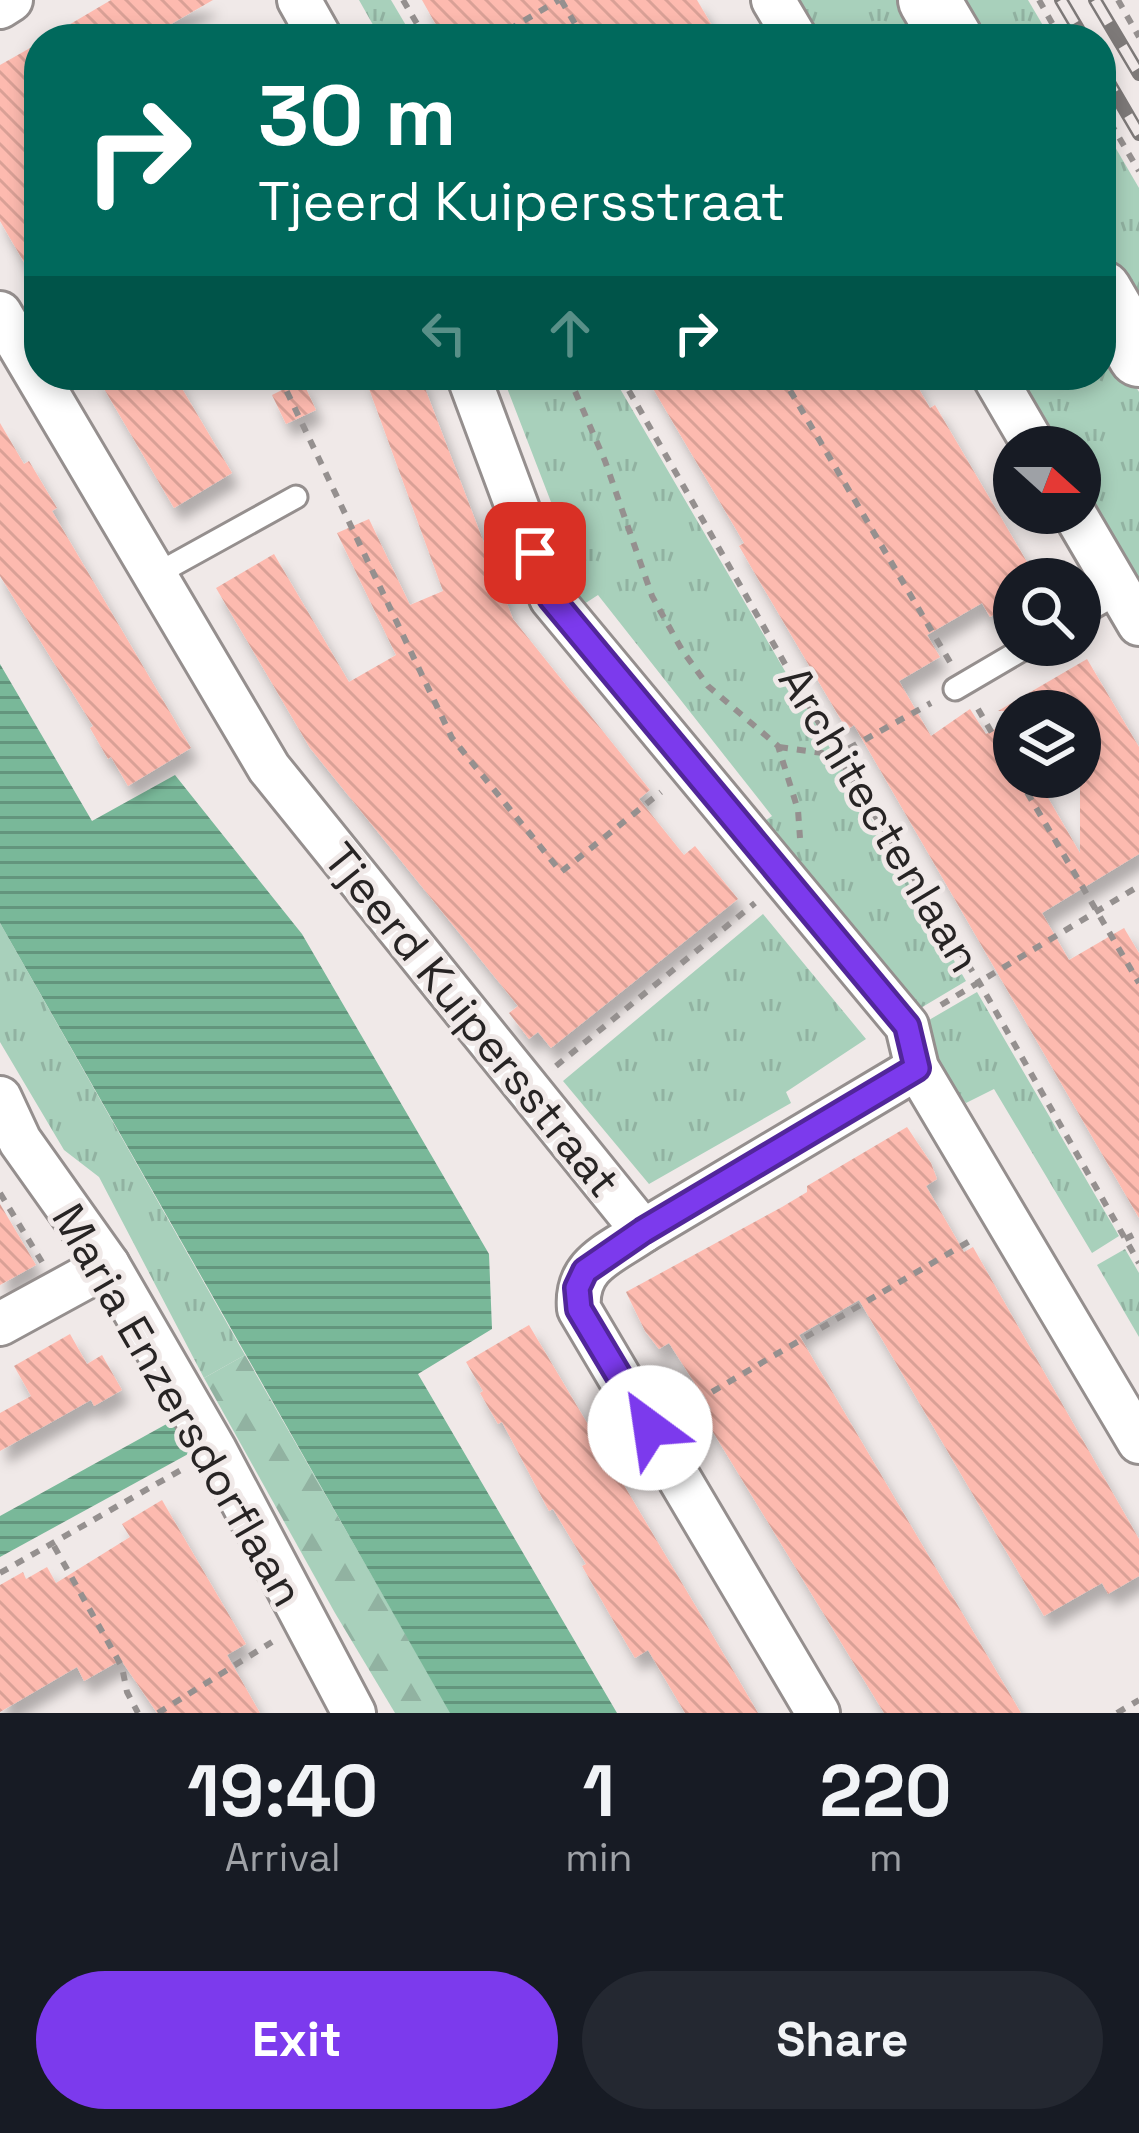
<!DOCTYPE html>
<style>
:root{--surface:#171b24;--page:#242831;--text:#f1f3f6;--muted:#9ea1a6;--accent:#7c3aed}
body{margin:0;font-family:"Space Grotesk",sans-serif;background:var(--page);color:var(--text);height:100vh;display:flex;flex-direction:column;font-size:45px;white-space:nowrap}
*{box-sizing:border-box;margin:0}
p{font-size:39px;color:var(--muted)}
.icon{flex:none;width:66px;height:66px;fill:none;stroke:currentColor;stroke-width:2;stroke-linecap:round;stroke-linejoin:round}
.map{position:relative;height:1713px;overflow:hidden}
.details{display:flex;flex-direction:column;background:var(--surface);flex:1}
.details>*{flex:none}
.top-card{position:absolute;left:24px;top:24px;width:1092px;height:366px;border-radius:48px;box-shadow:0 6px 18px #0003;background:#00695c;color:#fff;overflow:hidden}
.needle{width:78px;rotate:111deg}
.tools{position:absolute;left:993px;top:426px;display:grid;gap:24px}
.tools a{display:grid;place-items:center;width:108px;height:108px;border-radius:50%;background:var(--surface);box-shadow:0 6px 18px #0003;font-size:60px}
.pin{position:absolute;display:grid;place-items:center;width:102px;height:102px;color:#fff;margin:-51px;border-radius:24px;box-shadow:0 6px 18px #0006}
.me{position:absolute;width:132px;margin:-66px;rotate:329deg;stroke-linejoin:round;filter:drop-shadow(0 0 9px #0008)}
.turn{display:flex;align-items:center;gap:42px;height:252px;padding:0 36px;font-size:54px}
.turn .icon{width:156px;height:156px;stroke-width:2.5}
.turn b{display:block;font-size:84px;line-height:102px}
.lanes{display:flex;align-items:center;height:114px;padding:0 36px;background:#0003;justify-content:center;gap:60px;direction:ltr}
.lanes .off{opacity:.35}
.eta{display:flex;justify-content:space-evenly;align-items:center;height:204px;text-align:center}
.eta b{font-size:72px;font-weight:700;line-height:84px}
.cta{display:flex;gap:24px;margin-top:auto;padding:24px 36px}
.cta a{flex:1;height:138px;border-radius:72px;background:var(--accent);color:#fff;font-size:48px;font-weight:700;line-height:138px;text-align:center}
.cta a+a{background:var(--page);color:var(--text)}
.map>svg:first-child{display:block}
.grass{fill:url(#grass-tufts)}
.forest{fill:url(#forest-firs)}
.water{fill:url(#water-rules)}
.building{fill:url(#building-back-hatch);filter:url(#shadow)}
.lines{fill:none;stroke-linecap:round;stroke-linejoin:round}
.lane-casing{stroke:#958f8e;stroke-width:27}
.street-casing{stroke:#958f8e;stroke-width:48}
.secondary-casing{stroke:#958f8e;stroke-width:66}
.path{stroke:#95908f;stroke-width:6;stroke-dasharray:9 9;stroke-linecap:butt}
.lane{stroke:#fff;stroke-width:21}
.street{stroke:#fff;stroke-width:42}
.secondary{stroke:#fff;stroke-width:60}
.rail-casing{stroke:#7d7978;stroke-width:14}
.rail{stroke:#f0e9e8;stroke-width:9;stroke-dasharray:27;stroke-linecap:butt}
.route-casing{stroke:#51269a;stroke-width:30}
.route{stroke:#7c3aed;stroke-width:21}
.labels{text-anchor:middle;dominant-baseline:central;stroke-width:10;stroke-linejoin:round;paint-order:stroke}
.street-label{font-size:45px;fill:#272424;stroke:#f0e9e8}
</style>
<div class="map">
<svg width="1139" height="1713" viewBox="0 0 1139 1713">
<defs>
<pattern id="grass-tufts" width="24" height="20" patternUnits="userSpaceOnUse" patternTransform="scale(3)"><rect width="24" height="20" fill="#a8d0bb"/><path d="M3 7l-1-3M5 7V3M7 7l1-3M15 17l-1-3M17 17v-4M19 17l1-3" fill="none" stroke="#91b2a1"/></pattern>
<pattern id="forest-firs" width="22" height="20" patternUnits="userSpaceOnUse" patternTransform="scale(3)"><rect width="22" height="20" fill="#a8d0bb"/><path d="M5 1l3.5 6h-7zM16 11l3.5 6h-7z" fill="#91b2a1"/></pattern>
<pattern id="water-rules" width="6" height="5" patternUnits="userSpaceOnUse" patternTransform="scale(3)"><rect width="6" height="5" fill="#79b899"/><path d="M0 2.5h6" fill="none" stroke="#63957d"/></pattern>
<pattern id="building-back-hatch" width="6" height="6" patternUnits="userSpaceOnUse" patternTransform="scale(3)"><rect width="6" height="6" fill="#fdbaaf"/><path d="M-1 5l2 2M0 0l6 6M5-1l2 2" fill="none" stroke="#d9a096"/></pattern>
<filter id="shadow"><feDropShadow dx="7" dy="13" stdDeviation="6" flood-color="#0004"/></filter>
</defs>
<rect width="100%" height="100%" fill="#f0e9e8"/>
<g class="grass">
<path d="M359,0H391L414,39H381Z"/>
<path d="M789,0H909L932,39H812Z"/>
<path d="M952,0H1028L1051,39H975Z"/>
<path d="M1101,123L1139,188V318L1101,254Z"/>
<path d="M1101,328L1139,392V594L1080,494V447H1052L1010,375H1101Z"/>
<path d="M502,375H612L966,981L914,1012L759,825L772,816L598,595L581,606L566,588L558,567L573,559Z"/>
<path d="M763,914L866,1039L786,1092L791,1103L649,1184L563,1081Z"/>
<path d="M0,923L245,1355L204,1378L99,1177L64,1150L0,1042Z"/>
<path d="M977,992L1119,1236L1092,1253L994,1089L966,1103L929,1056L917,1027Z"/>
<path d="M1125,1249L1139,1273V1337L1097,1265Z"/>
</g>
<path class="forest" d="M245,1355L451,1713H395L335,1613L204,1378Z"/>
<g class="water">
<path d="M0,664L92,821L175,775L302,934L489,1254L492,1329L418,1374L617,1713H450L0,923Z"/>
<path d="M172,1421L190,1453L0,1557V1516Z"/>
</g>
<g class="building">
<path d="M111,0H213L145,39H45Z"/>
<path d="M422,0H697L720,39H444Z"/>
<path d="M39,43V288L0,221V65Z"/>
<path d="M96,375H174L232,473L174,508Z"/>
<path d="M364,375H420L513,619L650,790L639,799L684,855L695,846L738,899L551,1048L538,1032L529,1039L509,1013L518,1006L310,748L216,588L274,554L349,682L396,655L337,533L369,519L410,605L443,591Z"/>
<path d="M645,375H911L930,408L935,405L1037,579H1014V603L990,617L982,603L927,635L940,657L899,681L931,736L970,709L986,734L1014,718V777H1036L1080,853V711H998L1087,659L1139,747V854L1042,913L1069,960L1124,928L1139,953V1218L854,725L847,730L754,572L739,546L744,543Z"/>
<path d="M302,380L316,410L286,424L272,395Z"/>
<path d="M0,423L24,464L29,461L57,508L52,511L191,748L128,786L111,757L108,759L90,728L93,726L0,576Z"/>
<path d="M907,1127L931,1163L937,1179L926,1186L964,1252L973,1247L1139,1539V1576L1108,1594L1102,1583L1044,1616L859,1300L799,1335L1021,1713H884L702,1414L711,1409L669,1343L659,1349L645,1331L626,1292L782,1207L807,1192V1186Z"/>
<path d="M0,1204L36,1265L0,1285Z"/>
<path d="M529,1325L695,1605L758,1713H685L648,1650L635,1658L626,1643L582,1566L586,1564L553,1509L549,1511L502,1422L498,1424L480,1393L483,1391L466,1362Z"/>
<path d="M70,1334L87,1364L102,1355L122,1390L94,1406L91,1400L0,1451V1413L31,1396L14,1366Z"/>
<path d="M162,1500L246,1644L227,1655L260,1713H157L121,1660L84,1681L77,1667L0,1712V1585L23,1572L26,1579L47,1567L56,1583L130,1537L122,1524Z"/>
</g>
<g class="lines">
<defs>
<g id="lane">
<path d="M155,575L296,497"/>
<path d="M1080,615L1120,592"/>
<path d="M955,689L1030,645"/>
</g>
<g id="street">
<path d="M299,0L321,39"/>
<path d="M773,0L796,39"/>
<path d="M0,7L11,0"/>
<path d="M0,313L269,768L643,1231C610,1254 575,1264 579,1309L818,1713"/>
<path d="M468,375L551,598L907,1026L917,1068L1139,1442"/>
<path d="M993,375L1035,447"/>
<path d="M1074,513L1139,624"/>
<path d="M0,1098L20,1141L108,1265L215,1450L354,1713"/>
<path d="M643,1231L917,1068"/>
<path d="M0,1324L108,1265"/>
</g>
<g id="secondary">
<path d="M929,0L952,39"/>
<path d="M1101,291L1139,356"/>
</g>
</defs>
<use href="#lane" class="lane-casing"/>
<use href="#street" class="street-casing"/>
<use href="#secondary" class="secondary-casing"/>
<g class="path">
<path d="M403,0L426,39"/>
<path d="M561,0L584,39"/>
<path d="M1039,0L1061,39"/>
<path d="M1118,0L1139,37"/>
<path d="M493,39L559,0"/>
<path d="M1101,107L1139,171"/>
<path d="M279,375L452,738L561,872L661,792"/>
<path d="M568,375L605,461L652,596L682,650L708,686L778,746L798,810L800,838"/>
<path d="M620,375L837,755L979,982L1139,1263"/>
<path d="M781,375L950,662"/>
<path d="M978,709L1014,771"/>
<path d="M779,747L837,755L931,703"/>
<path d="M1018,777L1139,983"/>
<path d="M941,1005L1139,886"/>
<path d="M556,1066L755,903"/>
<path d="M0,1193L42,1262"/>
<path d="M1125,1239L1139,1232"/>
<path d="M681,1410L975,1238"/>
<path d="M54,1546L122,1667L127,1692L138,1713"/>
<path d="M0,1573L181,1470"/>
<path d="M158,1713L272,1642"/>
<path d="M1117,1713L1139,1700"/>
</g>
<use href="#lane" class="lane"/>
<use href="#street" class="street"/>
<use href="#secondary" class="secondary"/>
<defs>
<g id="rail">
<path d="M1061,0L1084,39"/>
<path d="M1095,0L1139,74"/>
<path d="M1101,69L1139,134"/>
</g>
</defs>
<use href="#rail" class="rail-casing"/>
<use href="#rail" class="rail"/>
</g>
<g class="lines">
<defs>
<path id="route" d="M535,553L551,598L907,1026L917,1068L643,1231L585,1271L577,1288L579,1309L650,1428"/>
</defs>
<use href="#route" class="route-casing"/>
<use href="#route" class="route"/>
</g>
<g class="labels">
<g class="street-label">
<text transform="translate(880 819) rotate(59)">Architectenlaan</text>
<text transform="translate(472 1020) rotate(51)">Tjeerd Kuipersstraat</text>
<text transform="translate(178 1405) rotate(60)">Maria Enzersdorflaan</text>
</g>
</g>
</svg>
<div class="tools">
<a><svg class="needle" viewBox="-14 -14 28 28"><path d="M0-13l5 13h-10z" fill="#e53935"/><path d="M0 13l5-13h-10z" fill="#9ea1a6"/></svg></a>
<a><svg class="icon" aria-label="search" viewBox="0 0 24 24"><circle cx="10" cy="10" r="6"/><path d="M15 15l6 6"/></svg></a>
<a><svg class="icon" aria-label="layers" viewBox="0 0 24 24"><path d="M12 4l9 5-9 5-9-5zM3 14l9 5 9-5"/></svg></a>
</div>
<div class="pin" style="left:535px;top:553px;background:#d93025"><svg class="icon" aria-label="arrive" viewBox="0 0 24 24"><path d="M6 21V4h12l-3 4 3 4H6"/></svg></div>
<svg class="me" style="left:650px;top:1428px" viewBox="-20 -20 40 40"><circle r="19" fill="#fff"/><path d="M0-13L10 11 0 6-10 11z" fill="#7c3aed"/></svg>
<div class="top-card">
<div class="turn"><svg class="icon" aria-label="right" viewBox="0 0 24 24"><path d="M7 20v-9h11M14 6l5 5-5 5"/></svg><div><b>30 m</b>Tjeerd Kuipersstraat</div></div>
<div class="lanes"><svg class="icon off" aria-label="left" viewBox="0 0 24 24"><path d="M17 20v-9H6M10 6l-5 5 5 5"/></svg><svg class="icon off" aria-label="ahead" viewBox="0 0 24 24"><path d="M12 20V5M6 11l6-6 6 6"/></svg><svg class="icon" aria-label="right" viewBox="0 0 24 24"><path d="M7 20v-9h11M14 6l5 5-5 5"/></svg></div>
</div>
</div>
<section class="details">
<div class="eta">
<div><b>19:40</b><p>Arrival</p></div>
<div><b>1</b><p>min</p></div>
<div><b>220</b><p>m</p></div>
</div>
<div class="cta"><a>Exit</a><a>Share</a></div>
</section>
